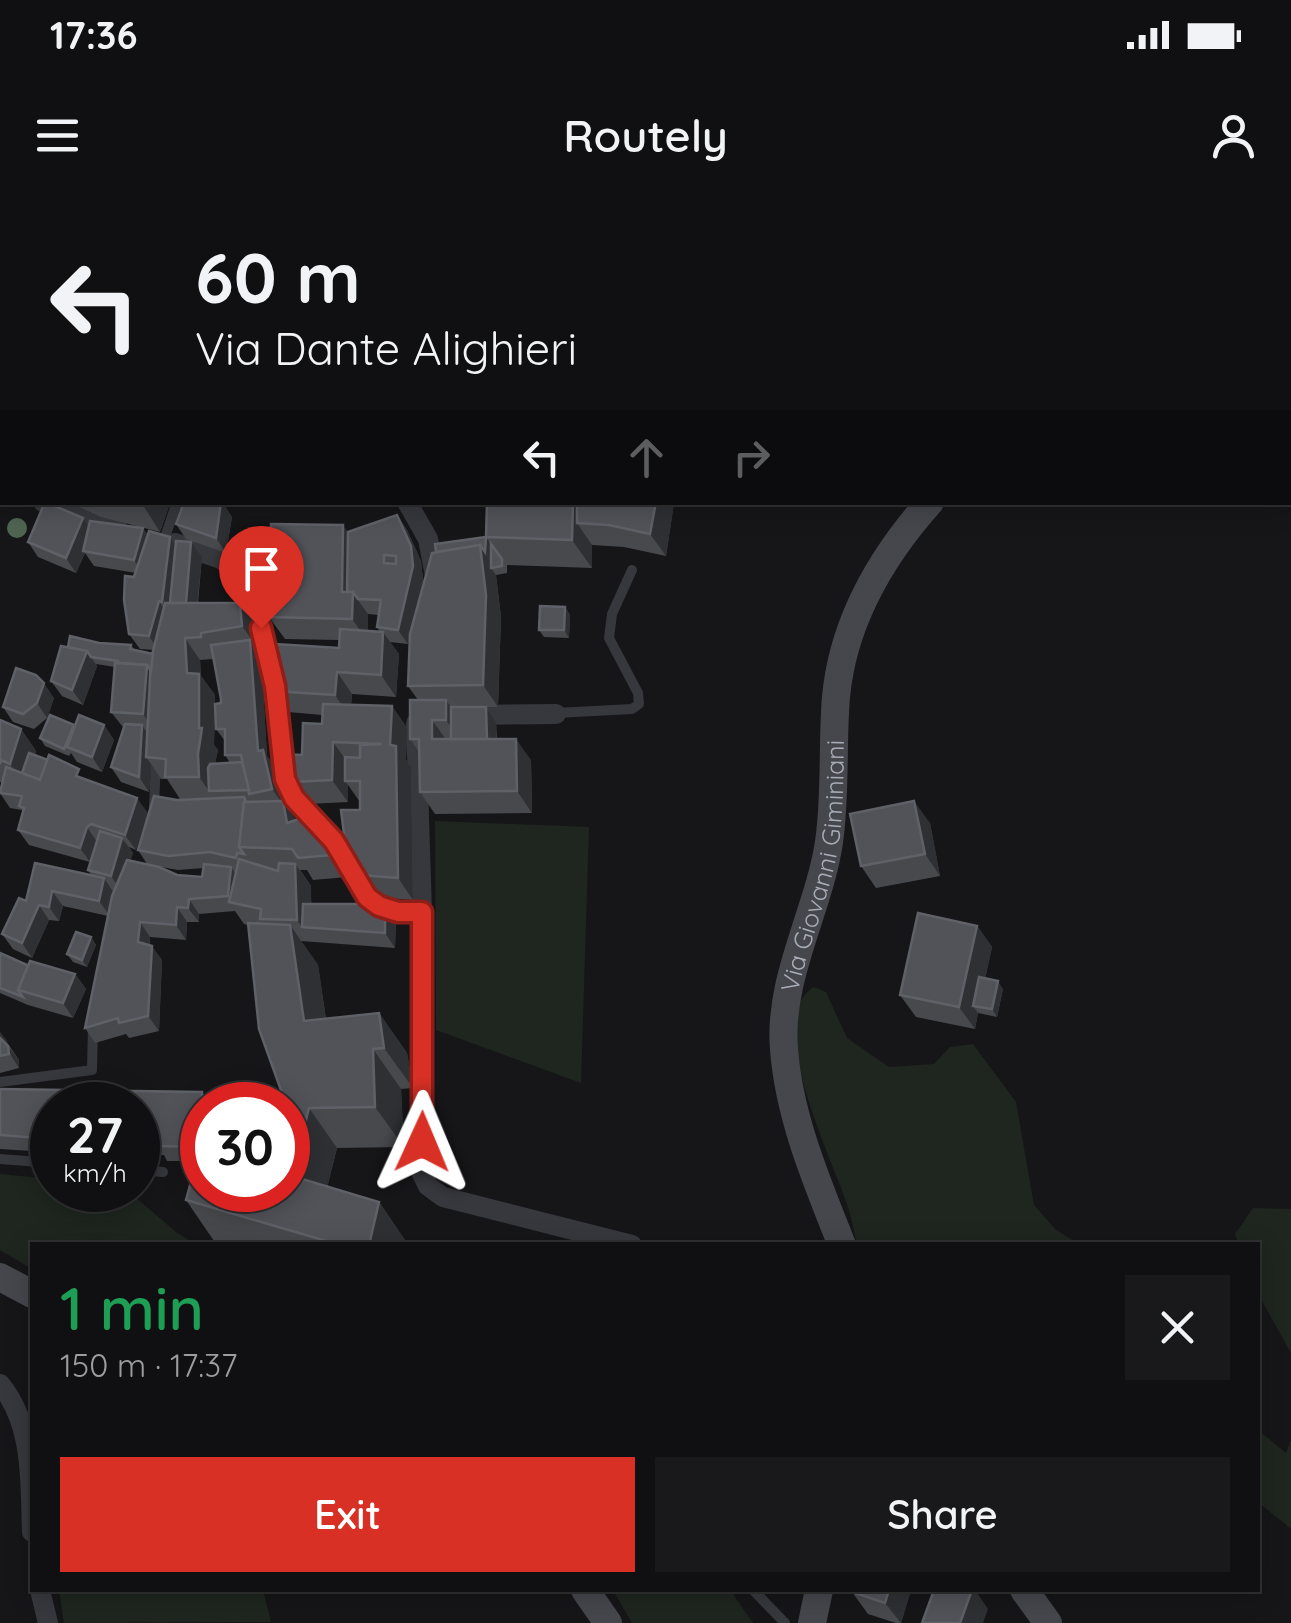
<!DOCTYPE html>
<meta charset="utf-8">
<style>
:root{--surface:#101012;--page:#19191b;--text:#f1f3f6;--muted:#9c9d9f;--line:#303032;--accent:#d93025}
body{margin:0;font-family:Quicksand,sans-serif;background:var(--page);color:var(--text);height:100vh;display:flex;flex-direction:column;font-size:38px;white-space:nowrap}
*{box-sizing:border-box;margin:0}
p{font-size:32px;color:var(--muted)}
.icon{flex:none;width:55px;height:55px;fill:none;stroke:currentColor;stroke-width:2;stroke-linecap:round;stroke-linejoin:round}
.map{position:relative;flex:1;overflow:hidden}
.details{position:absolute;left:30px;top:1042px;width:1230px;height:350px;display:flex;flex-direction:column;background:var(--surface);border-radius:0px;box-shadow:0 5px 25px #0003,0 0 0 2px var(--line)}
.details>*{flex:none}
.guide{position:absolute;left:0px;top:0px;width:1292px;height:305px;box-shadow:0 5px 25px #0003,0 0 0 2px var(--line);background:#101012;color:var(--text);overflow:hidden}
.speed{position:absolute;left:30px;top:882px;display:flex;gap:20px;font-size:50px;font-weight:700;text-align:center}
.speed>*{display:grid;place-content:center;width:130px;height:130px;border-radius:50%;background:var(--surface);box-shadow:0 5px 25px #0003,0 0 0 2px var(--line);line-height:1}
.speed small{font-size:25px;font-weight:400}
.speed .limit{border:15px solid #d22;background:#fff;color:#111}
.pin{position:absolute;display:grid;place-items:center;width:85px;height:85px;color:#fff;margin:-102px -42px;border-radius:50% 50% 50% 0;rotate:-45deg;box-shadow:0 0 10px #0007}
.pin .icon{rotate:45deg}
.me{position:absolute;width:110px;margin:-55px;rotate:1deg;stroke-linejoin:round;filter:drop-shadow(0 0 8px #0008)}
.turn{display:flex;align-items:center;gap:35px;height:210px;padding:0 30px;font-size:45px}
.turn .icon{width:130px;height:130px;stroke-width:2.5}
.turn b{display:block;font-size:70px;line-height:85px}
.lanes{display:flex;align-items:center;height:95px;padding:0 30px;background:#0003;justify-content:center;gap:50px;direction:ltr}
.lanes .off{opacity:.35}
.round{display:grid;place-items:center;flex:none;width:105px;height:105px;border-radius:0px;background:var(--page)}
.summary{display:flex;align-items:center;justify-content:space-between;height:170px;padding:0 30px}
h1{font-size:60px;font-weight:600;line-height:75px;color:#1e9e55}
.cta{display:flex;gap:20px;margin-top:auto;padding:20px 30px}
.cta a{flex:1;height:115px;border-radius:0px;background:var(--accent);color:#fff;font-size:40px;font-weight:600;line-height:115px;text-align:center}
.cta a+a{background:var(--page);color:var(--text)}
.status{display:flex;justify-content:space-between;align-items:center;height:70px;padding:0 50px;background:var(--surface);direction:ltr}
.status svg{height:28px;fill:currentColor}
header{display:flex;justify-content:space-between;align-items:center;height:130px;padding:0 30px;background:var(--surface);font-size:45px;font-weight:600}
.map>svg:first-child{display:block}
.green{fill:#1e261f}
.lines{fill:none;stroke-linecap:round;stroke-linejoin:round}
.lane{stroke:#37383d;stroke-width:10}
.street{stroke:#37383d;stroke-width:20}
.secondary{stroke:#45474d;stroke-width:28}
.tree{fill:#506452}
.wall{fill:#47494d;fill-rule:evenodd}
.shaded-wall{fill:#2f3033}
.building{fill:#525359;stroke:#5f6168;stroke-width:2.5;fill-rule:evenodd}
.route-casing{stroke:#8d1f18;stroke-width:25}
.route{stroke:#d93025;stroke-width:18}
.labels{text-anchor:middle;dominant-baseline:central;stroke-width:10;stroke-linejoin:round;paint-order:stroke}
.street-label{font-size:25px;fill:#a8adb8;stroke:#111113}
</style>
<div class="status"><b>17:36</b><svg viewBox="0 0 49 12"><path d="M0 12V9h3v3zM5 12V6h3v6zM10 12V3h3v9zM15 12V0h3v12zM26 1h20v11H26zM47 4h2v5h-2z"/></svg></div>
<header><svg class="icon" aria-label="menu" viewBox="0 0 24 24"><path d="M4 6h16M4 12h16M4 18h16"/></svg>Routely<svg class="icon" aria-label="person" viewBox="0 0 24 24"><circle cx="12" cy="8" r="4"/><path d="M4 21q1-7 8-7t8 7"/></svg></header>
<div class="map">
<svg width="1291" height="1423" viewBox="0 0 1291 1423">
<rect width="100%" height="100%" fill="#161618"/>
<g class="green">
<path d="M435,621L589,627L581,883L436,830Z"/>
<path d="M814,787L826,792L847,838L889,867L934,864L950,847L973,844L1016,902L1034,1005L1056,1030L1080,1045H857C854,1032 852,1019 848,1007C834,962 761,818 814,787Z"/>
<path d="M0,974L52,979V990H127L176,1032L197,1045H32V1069L0,1050Z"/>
<path d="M1253,1008L1291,1009V1153L1258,1094V1045H1239L1235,1034Z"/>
<path d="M1258,1230L1286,1253L1291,1240V1329L1258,1302Z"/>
<path d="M59,1390H263L271,1422L64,1423Z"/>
<path d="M613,1390H730L753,1423H632Z"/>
</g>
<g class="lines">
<g class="lane">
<path d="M1202,2L1206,0"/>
<path d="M0,139L2,141"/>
<path d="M164,340L177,302"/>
<path d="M556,513L632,509L639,504L638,493L609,438L612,414L632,370"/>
<path d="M154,607L156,560"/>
<path d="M0,882L92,870L93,825"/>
<path d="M0,959L52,963"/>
<path d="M138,970L163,972"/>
<path d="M753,1390L785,1423"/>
</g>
<g class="street">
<path d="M209,0L211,2"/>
<path d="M0,282L2,283"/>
<path d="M43,302L117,328"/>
<path d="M407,302L428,339L435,376"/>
<path d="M175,343L221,359L235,370L255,408L275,486L285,579L294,598L334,641L367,697L379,706L398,712H422"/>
<path d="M463,515L556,514"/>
<path d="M416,523L422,712L421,972L428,986L443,997L632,1045"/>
<path d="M0,1184C34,1225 30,1282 32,1332"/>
<path d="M40,1390L48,1423"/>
</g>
<g class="secondary">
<path d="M1119,0L1122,2"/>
<path id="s1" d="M842,1045C817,982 789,917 784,849C778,778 819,710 829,642C836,594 832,545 836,497C843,422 881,357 930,302"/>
<path d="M0,1077L32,1094"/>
<path d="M585,1390L608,1423"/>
<path d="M1024,1390L1048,1423"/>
<path d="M812,1423L819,1390"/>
</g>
</g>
<circle class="tree" cx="17" cy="328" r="10"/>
<g class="wall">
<path d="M0,0H197L198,2L54,0L51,2H2V135L0,133Z"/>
<path d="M215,0H241L237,2H216Z"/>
<path d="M2,179V267L1,270L0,181Z"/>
<path d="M68,302H166L169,306L160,332L101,317Z"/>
<path d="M222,302L232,317L226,353L186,339L176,324Z"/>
<path d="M477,302H694V306L674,303L666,356L624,347L592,345V368L507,365V373L496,375L501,417L498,507H486L496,522L497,539L531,560L532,613L435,614L420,592L419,552L410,539L418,500L408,486L410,435L408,444L390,442L399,454L396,497L352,494L351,505L392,506L407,528L406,560L411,567L413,700L375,697L360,675V602L348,585V602L308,604L283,567L302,555L322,524V515L288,512L273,491L339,448V440L285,439L269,417L348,332L397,315L407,330L421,361L423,380L412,427L486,337L491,344L486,337L487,304ZM368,414L379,415L377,427L380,432L368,431Z"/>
<path d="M83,318L89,327L148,335L202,357L198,403L255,425L257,447L256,448L261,455L267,556L273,564L282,602L296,620L323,638L347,677L313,680L307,670H300L311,686V704L396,718L395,748L301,741L318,765L326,819L379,813L407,853L413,888L401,889L404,947L337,948L327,987L379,1002L407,1043L406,1045H229L214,1041L186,1000L197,961H167L164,955H138V905H52V946H48V952L0,949V889L202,892L211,905H202V990H288L282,893L248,725L244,724L235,711L199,714V722H187L186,740L150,737V745L162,760L159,831L129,838L126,834L95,843L85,828L108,716L63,706L59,721L49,720L32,758L13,749L2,734L26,701L92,676L88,670L90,662L29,645L18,630L23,612L22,610L10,608L0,593L3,583L0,582V520L21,529L36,551L35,555L86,580L148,613L136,650L129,647L133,653L130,661L147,664L138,650L177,600L211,598L180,599L167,579H161L151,564L149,592L121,582L111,567L124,527L122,526L111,512L115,467L96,464L97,466L83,505L62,496L51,481L67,447L99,443L131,445L135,450L153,454L154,450L140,449L129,434L136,373L94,366L85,353L76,373L38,357L28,342ZM213,459L221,499L216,529L225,541V555L230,563H215L218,550L214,545L215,495L201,476L200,460ZM161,667L178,670L204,668L202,677L177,675Z"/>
<path d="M565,407L570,415L569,438L544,437L539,430Z"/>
<path d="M54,498L47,518L34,529L13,522L3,507Z"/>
<path d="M74,525H104L114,540L102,572L77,562L71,553L69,556L45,546L40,538Z"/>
<path d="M930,623L940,676L876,688L861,666Z"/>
<path d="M977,726L992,747L985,779L1003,789L997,817L978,813L975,829L916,817L900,795Z"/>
<path d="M91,737L96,745L87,767L73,762L67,754Z"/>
<path d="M0,753L29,766L75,774L86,789L73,818L28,805L0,793Z"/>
<path d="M0,832L19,860V868L0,873Z"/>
<path d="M911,1390L901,1423H896L868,1414L852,1392Z"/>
</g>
<g class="shaded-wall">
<path d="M141,302H166L169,306L160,332Z"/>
<path d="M222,302L232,317L226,353L216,338Z"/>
<path d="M573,302H593L577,323L592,345V368L572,340Z"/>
<path d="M656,302L674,303L666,356L650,334Z"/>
<path d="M397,315L407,330L421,361L423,380L408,444L398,430Z"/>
<path d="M83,318L93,333L76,373L66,358Z"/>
<path d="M343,325L358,347L357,399L368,414V441L352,419L342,392Z"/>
<path d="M143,328L154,343L144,375L134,360Z"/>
<path d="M170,337L180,352L173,417L162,402Z"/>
<path d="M486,337L496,352L495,367L485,352Z"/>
<path d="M191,342L202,357L195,426L185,411Z"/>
<path d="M480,345L495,367L491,368L496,375L501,417L498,507L483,485Z"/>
<path d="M159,401L169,416L159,451L149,436Z"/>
<path d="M240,403L255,425L257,447L242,426Z"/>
<path d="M565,407L570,415L569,438L564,430Z"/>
<path d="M383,432L399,454L396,497L381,475Z"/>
<path d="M185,438L200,460L201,476L215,495L214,545L218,550L209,591L199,577V528L187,473Z"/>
<path d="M250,440L261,455L267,556L273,564L282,603L272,589L258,551Z"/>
<path d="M87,451L97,466L83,505L72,490Z"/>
<path d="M147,465L152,472L153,529L143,514Z"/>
<path d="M337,472L352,494L350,517L335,495Z"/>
<path d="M44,483L54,498L47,518L37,503Z"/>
<path d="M446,500L461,522V541L446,520Z"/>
<path d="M392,506L407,528L406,560L411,567L413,700L398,678L390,545Z"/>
<path d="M486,507L496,522L497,561L487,546Z"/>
<path d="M432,520L447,541L432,539Z"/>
<path d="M104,525L114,540L102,572L92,557Z"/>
<path d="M142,525L152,540L146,557L151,564L149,592L139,577Z"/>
<path d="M21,529L36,551L27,580L20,578L10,564Z"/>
<path d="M516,539L531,560L532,613L517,591Z"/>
<path d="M333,542L348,563L345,581L348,585V602L332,580Z"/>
<path d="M137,598L148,613L136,650L125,635Z"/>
<path d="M283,601L298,623H287Z"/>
<path d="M914,601L930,623L940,676L925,654Z"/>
<path d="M308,616L323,638L347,677L332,655Z"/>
<path d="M87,627L97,642L90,662L80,648Z"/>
<path d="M122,638L133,653L121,691L111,676Z"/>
<path d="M295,664L311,686L312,728L302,727L297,720Z"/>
<path d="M231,667L241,682L233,703L228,696Z"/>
<path d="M104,678L114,693L110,716L99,701Z"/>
<path d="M52,691L63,706L59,721L49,707Z"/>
<path d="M189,699L199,714V722L188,708Z"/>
<path d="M385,704L396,718L395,748L385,733Z"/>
<path d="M39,705L49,720L32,758L22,743Z"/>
<path d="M177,707L187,722L186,740L176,725Z"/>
<path d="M140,722L150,737L149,757L138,742Z"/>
<path d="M290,725L318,765L332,862L304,821Z"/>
<path d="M977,726L992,747L979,807L973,806L978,813L975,829L959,807Z"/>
<path d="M91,737L96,745L87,767L82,760Z"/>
<path d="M152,746L162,760L159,831L148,816Z"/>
<path d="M75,774L86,789L73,818L63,803Z"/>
<path d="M998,781L1003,789L997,817L992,809Z"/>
<path d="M379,813L407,853L413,888L384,848Z"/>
<path d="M0,832L7,841L9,850L8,846L19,860V868L0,838Z"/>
<path d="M373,849L401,889L404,947L375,907Z"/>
<path d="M202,892L211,905H202V949L201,947Z"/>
<path d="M309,908L337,948L320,1017L292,976Z"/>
<path d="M38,931L48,946V952L38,938Z"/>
<path d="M379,1002L407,1043L406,1045H369Z"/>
<path d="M889,1390H911L901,1423L885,1403Z"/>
<path d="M972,1390H975L988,1409L983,1423H960Z"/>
</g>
<g class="building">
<path d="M54,0H193L194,2H55Z"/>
<path d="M302,0H325L328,2H300Z"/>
<path d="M1236,0H1281L1283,2H1234Z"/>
<path d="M0,28L2,33L1,127L0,125Z"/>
<path d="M2,179V218L0,220V193L2,192L0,191V181Z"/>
<path d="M2,231V254L0,253V234Z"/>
<path d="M45,302L83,318L66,358L28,342Z"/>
<path d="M184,302H221L216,338L176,324Z"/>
<path d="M487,302H573L572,340L486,337Z"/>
<path d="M577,302H656L650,334L609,325L577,323Z"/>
<path d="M397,315L411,346L413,366L398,430L377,427L381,400L358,399L353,392H347L348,332ZM384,355L396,356V364L384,363Z"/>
<path d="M90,321L143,328L134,360L83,351Z"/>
<path d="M271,324L343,325L342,392H353L352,419L269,417Z"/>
<path d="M149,331L170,337L162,402L159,401L149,436L129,434L124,400L125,376L134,377Z"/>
<path d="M486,337L485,352L480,345L436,352L435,344Z"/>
<path d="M176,341L191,342L186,403H170Z"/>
<path d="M491,344L502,359V366L491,368Z"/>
<path d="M480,345L486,395L483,485L408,486L410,434L432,353Z"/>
<path d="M165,403H240L242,426L201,433V437L185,438L187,473L199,474V528H202L198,554L199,577H165L166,559L146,557L151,459Z"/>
<path d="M540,406L565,407L564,430H539Z"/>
<path d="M340,429L383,432L381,475L337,472L335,495L273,491L276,444L339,448Z"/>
<path d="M70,436L99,443L131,445L130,449L153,454L151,471L147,465L119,463L118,461L91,457L87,451L68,447Z"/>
<path d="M250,440L258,551L263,550L272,589L249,594L241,555H225V529H216L215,504L221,503V499L211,445Z"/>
<path d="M61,446L87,451L72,490L51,481Z"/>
<path d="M115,463L147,465L143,514L111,512Z"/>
<path d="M16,468L36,475L44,483L37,503L23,514L3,507Z"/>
<path d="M410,500H446V520H432V539H516L517,591L420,592L419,539H410Z"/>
<path d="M323,504L392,506L390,545L396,546L398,678L360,675L346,650L341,610H360V581H345V557L360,558V545L382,544L333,542L332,580L293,582L283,567V554L302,555L303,523L322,524Z"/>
<path d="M451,507H486L487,539H451Z"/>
<path d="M50,515L74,525L64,549L40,538Z"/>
<path d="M79,515L104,525L92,557L67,547Z"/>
<path d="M0,520L21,529L10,564L1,560L0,564Z"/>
<path d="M125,524L142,525L139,577L111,567Z"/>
<path d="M29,553L48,560L40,580L22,573Z"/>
<path d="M49,555L79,569L76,576L137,598L125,635L91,624L87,627L80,648L18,630L24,608L19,606L22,596L0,593L6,567L40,580Z"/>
<path d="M242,562L249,590L209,591L208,568L210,564Z"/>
<path d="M154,596L177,600L244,597L246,602H244L239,647L244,654L237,653L236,658L210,652L168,656L138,650Z"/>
<path d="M283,601L287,623L308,616L332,655L298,658L292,649L239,647L244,602Z"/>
<path d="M914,601L925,654L861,666L850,614Z"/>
<path d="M100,631L122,638L111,676L88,670Z"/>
<path d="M239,659L278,671L279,663L295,664L297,720L260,719L261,709L229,702Z"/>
<path d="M127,660L159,667L177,675L202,677L204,664L231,667L228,696L189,699L188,708L177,707L176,725L140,722L138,742L152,746L148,816L119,823L118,818L85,828L112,696Z"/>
<path d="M35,663L104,678L99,701L52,691L49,707L39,705L22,743L2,734L19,698L26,701Z"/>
<path d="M303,704H385V733L302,727Z"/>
<path d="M918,713L977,726L959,807L900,795Z"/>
<path d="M248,723L290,725L304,821L379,813L384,848L373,849L375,907L309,908L292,976L379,1002L369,1045H340L186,1000L200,949L202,950V990H288V905H256L260,888L282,893L259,829Z"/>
<path d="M76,732L91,737L82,760L67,754Z"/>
<path d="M0,753L29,766L18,790L23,797L0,788Z"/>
<path d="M30,761L75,774L63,803L18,790Z"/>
<path d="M979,777L998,781L992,809L973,806Z"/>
<path d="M0,838L8,846L9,854L0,856Z"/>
<path d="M0,889L202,892L201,947L157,946V941L138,940V905H52V932L38,931V938L0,935Z"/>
<path d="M853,1390H889L885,1403L852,1392Z"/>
<path d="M934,1390H972L960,1423H922Z"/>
</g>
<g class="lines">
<defs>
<path id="route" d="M261,428L275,486L285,579L294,598L334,641L367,697L379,706L398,712H422V942"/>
</defs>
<use href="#route" class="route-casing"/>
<use href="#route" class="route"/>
</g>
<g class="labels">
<g class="street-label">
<text stroke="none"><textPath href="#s1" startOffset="392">Via Giovanni Giminiani</textPath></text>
</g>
</g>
</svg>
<div class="speed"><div>27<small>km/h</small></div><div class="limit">30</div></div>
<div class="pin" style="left:261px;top:428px;background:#d93025"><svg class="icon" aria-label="arrive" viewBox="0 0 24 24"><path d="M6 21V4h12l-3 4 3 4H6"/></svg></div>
<svg class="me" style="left:422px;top:942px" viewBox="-20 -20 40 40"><path d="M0-17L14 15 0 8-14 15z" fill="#d93025" stroke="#fff" stroke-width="4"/></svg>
<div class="guide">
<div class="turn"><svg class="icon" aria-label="left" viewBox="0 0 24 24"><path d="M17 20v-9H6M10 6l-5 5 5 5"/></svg><div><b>60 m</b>Via Dante Alighieri</div></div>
<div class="lanes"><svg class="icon" aria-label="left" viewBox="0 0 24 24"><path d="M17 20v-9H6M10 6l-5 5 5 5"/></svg><svg class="icon off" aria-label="ahead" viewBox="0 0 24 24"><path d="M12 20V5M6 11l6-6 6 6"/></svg><svg class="icon off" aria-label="right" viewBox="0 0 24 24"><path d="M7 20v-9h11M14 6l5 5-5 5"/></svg></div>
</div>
<section class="details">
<div class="summary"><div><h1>1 min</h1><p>150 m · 17:37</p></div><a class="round"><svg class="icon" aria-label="close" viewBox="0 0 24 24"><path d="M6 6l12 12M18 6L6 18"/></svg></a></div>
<div class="cta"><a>Exit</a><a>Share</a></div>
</section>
</div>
